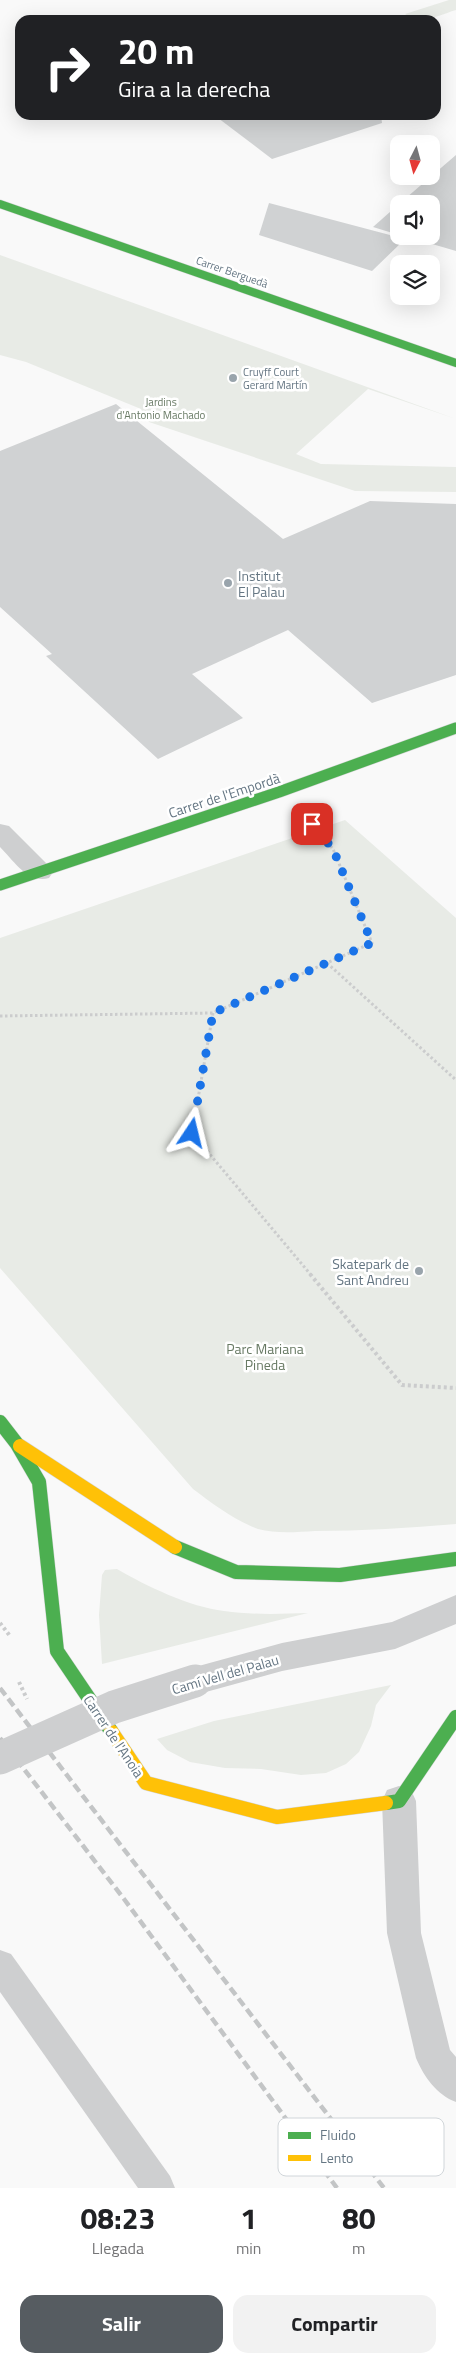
<!DOCTYPE html>
<html lang="es">
<meta charset="utf-8">
<style>
:root{--surface:#fff;--page:#f2f2f2;--text:#202124;--muted:#757577;--accent:#565c61}
body{margin:0;font-family:"Titillium Web",sans-serif;background:var(--page);color:var(--text);height:100vh;display:flex;flex-direction:column;font-size:19px;white-space:nowrap}
*{box-sizing:border-box;margin:0}
p{font-size:16px;color:var(--muted)}
.icon{flex:none;width:28px;height:28px;fill:none;stroke:currentColor;stroke-width:2;stroke-linecap:round;stroke-linejoin:round}
.map{position:relative;height:2188px;overflow:hidden}
.sheet{display:flex;flex-direction:column;background:var(--surface);flex:1}
.sheet>*{flex:none}
.top-card{position:absolute;left:15px;top:15px;width:426px;height:105px;border-radius:15px;box-shadow:0 5px 20px #0002;background:#202124;color:#fff;overflow:hidden}
.needle{width:32px;rotate:186deg}
.fabs{position:absolute;left:390px;top:135px;display:grid;gap:10px}
.fabs a{display:grid;place-items:center;width:50px;height:50px;border-radius:10px;background:var(--surface);box-shadow:0 5px 20px #0002;font-size:25px}
.pin{position:absolute;display:grid;place-items:center;width:42px;height:42px;color:#fff;margin:-21px;border-radius:10px;box-shadow:0 2px 8px #0006}
.me{position:absolute;width:55px;margin:-28px;rotate:10deg;stroke-linejoin:round;filter:drop-shadow(0 0 4px #0008)}
.turn{display:flex;align-items:center;gap:18px;height:105px;padding:0 20px;font-size:22px}
.turn .icon{width:65px;height:65px;stroke-width:2.5}
.turn b{display:block;font-size:35px;line-height:42px}
.eta{display:flex;justify-content:space-evenly;align-items:center;height:85px;text-align:center}
.eta b{font-size:30px;font-weight:700;line-height:35px}
.cta{display:flex;gap:10px;margin-top:auto;padding:10px 20px}
.cta a{flex:1;height:58px;border-radius:15px;background:var(--accent);color:#fff;font-size:20px;font-weight:700;line-height:58px;text-align:center}
.cta a+a{background:var(--page);color:var(--text)}
.map>svg:first-child{display:block}
.green{fill:#e8ebe6}
.building{fill:#d0d2d3}
.lines{fill:none;stroke-linecap:round;stroke-linejoin:round}
.fast-far2-casing{stroke:#d5d6d7;stroke-width:9}
.fast-far1-casing{stroke:#d5d6d7;stroke-width:12}
.fast-casing{stroke:#d5d6d7;stroke-width:15}
.slow-casing{stroke:#d5d6d7;stroke-width:15}
.path-far1{stroke:#cbcccd;stroke-width:3;stroke-dasharray:2.5 2.5;stroke-linecap:butt}
.path{stroke:#cbcccd;stroke-width:4;stroke-dasharray:3 3;stroke-linecap:butt}
.lane{fill:#cecfd0;fill-rule:evenodd}
.street{fill:#cecfd0;fill-rule:evenodd}
.fast-far2{stroke:#4caf50;stroke-width:8}
.fast-far1{stroke:#4caf50;stroke-width:11}
.fast{stroke:#4caf50;stroke-width:14}
.slow{stroke:#ffc107;stroke-width:14}
.rail{stroke:#c3c5c6;stroke-width:4.5;stroke-dasharray:9 4.5;stroke-linecap:butt}
.street-bridge{stroke:#cecfd0;stroke-width:33}
.route{stroke:#1a73e8;stroke-width:9;stroke-dasharray:0 16.2}
.poi-dot{fill:#99a4ac;stroke:#fff;stroke-width:2}
.labels{text-anchor:middle;dominant-baseline:central;stroke-width:5;stroke-linejoin:round;paint-order:stroke}
.far-street-label{font-size:11px;fill:#657683;stroke:#fff}
.far-poi-label{font-size:11px;fill:#657683;stroke:#fff;text-anchor:start}
.far-park-label{font-size:11px;fill:#687a64;stroke:#fff}
.poi-label{font-size:14px;fill:#657683;stroke:#fff;text-anchor:start}
.street-label{font-size:14px;fill:#657683;stroke:#fff}
.park-label{font-size:14px;fill:#687a64;stroke:#fff}
.key{fill:#fff;stroke:#d1d6da;stroke-width:1}
.key-label{font-size:14px;fill:#657683}
</style>
<div class="map">
<svg width="456" height="2188" viewBox="0 0 456 2188">
<rect width="100%" height="100%" fill="#f9f9f9"/>
<g class="green">
<path d="M449,0H456V10C439,15 420,26 405,14Z"/>
<path d="M0,255L456,419L368,389L296,454L321,464L456,467V492L355,491L149,422L141,409L26,362L0,355Z"/>
<path d="M345,820L456,918V1524C409,1528 362,1531 315,1531C297,1532 276,1534 258,1529C234,1520 213,1504 193,1489L0,1268V938Z"/>
<path d="M117,1569C146,1586 190,1607 224,1611C251,1615 280,1614 308,1613L102,1664L99,1615L102,1575L105,1570Z"/>
<path d="M391,1685L376,1705L371,1726L359,1752L346,1764L326,1773L301,1775L261,1769L225,1768L190,1762L167,1750L157,1739L214,1721Z"/>
</g>
<g class="building">
<path d="M214,115H381L382,123L272,159Z"/>
<path d="M456,155V251L405,236H431V204H399Z"/>
<path d="M269,203L405,239L372,271L259,235Z"/>
<path d="M399,204V235L373,227Z"/>
<path d="M116,404L283,539L370,501L456,504V675L372,703L288,630L192,674L243,718L158,759L46,656L52,654L0,607V451Z"/>
</g>
<g class="lines">
<defs>
<path id="fast-far2" d="M0,204L456,363"/>
<path id="fast-far1" d="M0,885L279,792L456,728"/>
<g id="fast">
<path d="M0,1422L17,1444L39,1482L57,1651L111,1731"/>
<path d="M175,1547L236,1572L340,1575L456,1559"/>
<path d="M386,1803L399,1801L456,1717"/>
</g>
<g id="slow">
<path d="M20,1446L175,1547"/>
<path d="M111,1731L146,1783L277,1817L386,1803"/>
</g>
</defs>
<use href="#fast-far2" class="fast-far2-casing"/>
<use href="#fast-far1" class="fast-far1-casing"/>
<use href="#fast" class="fast-casing"/>
<use href="#slow" class="slow-casing"/>
<g class="path-far1">
<path d="M327,963L456,1080"/>
<path d="M213,1013L192,1133L311,1275"/>
<path d="M0,1016L213,1013L372,943L333,849L312,824"/>
</g>
<g class="path">
<path d="M310,1274L402,1385L456,1388"/>
<path d="M0,1623L10,1636"/>
<path d="M19,1682L27,1699"/>
</g>
<path class="lane" d="M0,1950L11,1954L170,2176L175,2188H138L0,1992Z"/>
<g class="street">
<path d="M0,824L9,826L49,866L53,872L49,878C28,884 14,861 0,847Z"/>
<path d="M456,1595V1624L395,1649L282,1671L195,1695L183,1691L179,1681L183,1671L195,1667L282,1643L392,1622Z"/>
<path d="M399,1786L411,1790L416,1801L421,1933L450,2050L456,2057V2102C437,2095 424,2077 416,2058L387,1933L382,1801L387,1790Z"/>
</g>
<use href="#fast-far2" class="fast-far2"/>
<use href="#fast-far1" class="fast-far1"/>
<use href="#fast" class="fast"/>
<use href="#slow" class="slow"/>
<g class="rail">
<path d="M0,1688L384,2188"/>
<path d="M0,1738L124,1899L337,2188"/>
</g>
<path class="street-bridge" d="M0,1758L114,1707L195,1681"/>
</g>
<g class="lines">
<path class="route" d="M192,1133L213,1013L372,943L333,849L312,824"/>
</g>
<g class="poi-dot">
<circle cx="233" cy="378" r="5"/>
<circle cx="228" cy="583" r="5"/>
<circle cx="419" cy="1271" r="5"/>
</g>
<g class="labels">
<g class="far-street-label">
<text transform="translate(232 272) rotate(19)">Carrer Berguedà</text>
</g>
<g class="far-poi-label">
<text x="243" y="372">Cruyff Court<tspan x="243" dy="13">Gerard Martín</tspan></text>
</g>
<g class="far-park-label">
<text x="161" y="402">Jardins<tspan x="161" dy="13">d'Antonio Machado</tspan></text>
</g>
<g class="poi-label">
<text x="238" y="575">Institut<tspan x="238" dy="16">El Palau</tspan></text>
<text x="409" y="1263" text-anchor="end">Skatepark de<tspan x="409" dy="16">Sant Andreu</tspan></text>
</g>
<g class="street-label">
<text transform="translate(224 795) rotate(-18)">Carrer de l'Empordà</text>
<text transform="translate(225 1674) rotate(-16)">Camí Vell del Palau</text>
<text transform="translate(114 1736) rotate(56)">Carrer de l'Anoia</text>
</g>
<g class="park-label">
<text x="265" y="1348">Parc Mariana<tspan x="265" dy="16">Pineda</tspan></text>
</g>
</g>
<rect x="278" y="2118" width="166" height="58" rx="8" class="key"/>
<rect x="288" y="2132" width="23" height="7" fill="#4caf50"/>
<rect x="288" y="2155" width="23" height="6" fill="#ffc107"/>
<g class="key-label">
<text x="320" y="2140">Fluido</text>
<text x="320" y="2163">Lento</text>
</g>
</svg>
<div class="fabs">
<a><svg class="needle" viewBox="-14 -14 28 28"><path d="M0-13l5 13h-10z" fill="#e53935"/><path d="M0 13l5-13h-10z" fill="#757577"/></svg></a>
<a><svg class="icon" aria-label="sound" viewBox="0 0 24 24"><path d="M4 9h4l5-4v14l-5-4H4zM17 9q2 3 0 6"/></svg></a>
<a><svg class="icon" aria-label="layers" viewBox="0 0 24 24"><path d="M12 4l9 5-9 5-9-5zM3 14l9 5 9-5"/></svg></a>
</div>
<div class="pin" style="left:312px;top:824px;background:#d93025"><svg class="icon" aria-label="arrive" viewBox="0 0 24 24"><path d="M6 21V4h12l-3 4 3 4H6"/></svg></div>
<svg class="me" style="left:192px;top:1133px" viewBox="-20 -20 40 40"><path d="M0-17L14 15 0 8-14 15z" fill="#1a73e8" stroke="#fff" stroke-width="4"/></svg>
<div class="top-card">
<div class="turn"><svg class="icon" aria-label="right" viewBox="0 0 24 24"><path d="M7 20v-9h11M14 6l5 5-5 5"/></svg><div><b>20 m</b>Gira a la derecha</div></div>
</div>
</div>
<section class="sheet">
<div class="eta">
<div><b>08:23</b><p>Llegada</p></div>
<div><b>1</b><p>min</p></div>
<div><b>80</b><p>m</p></div>
</div>
<div class="cta"><a>Salir</a><a>Compartir</a></div>
</section>
